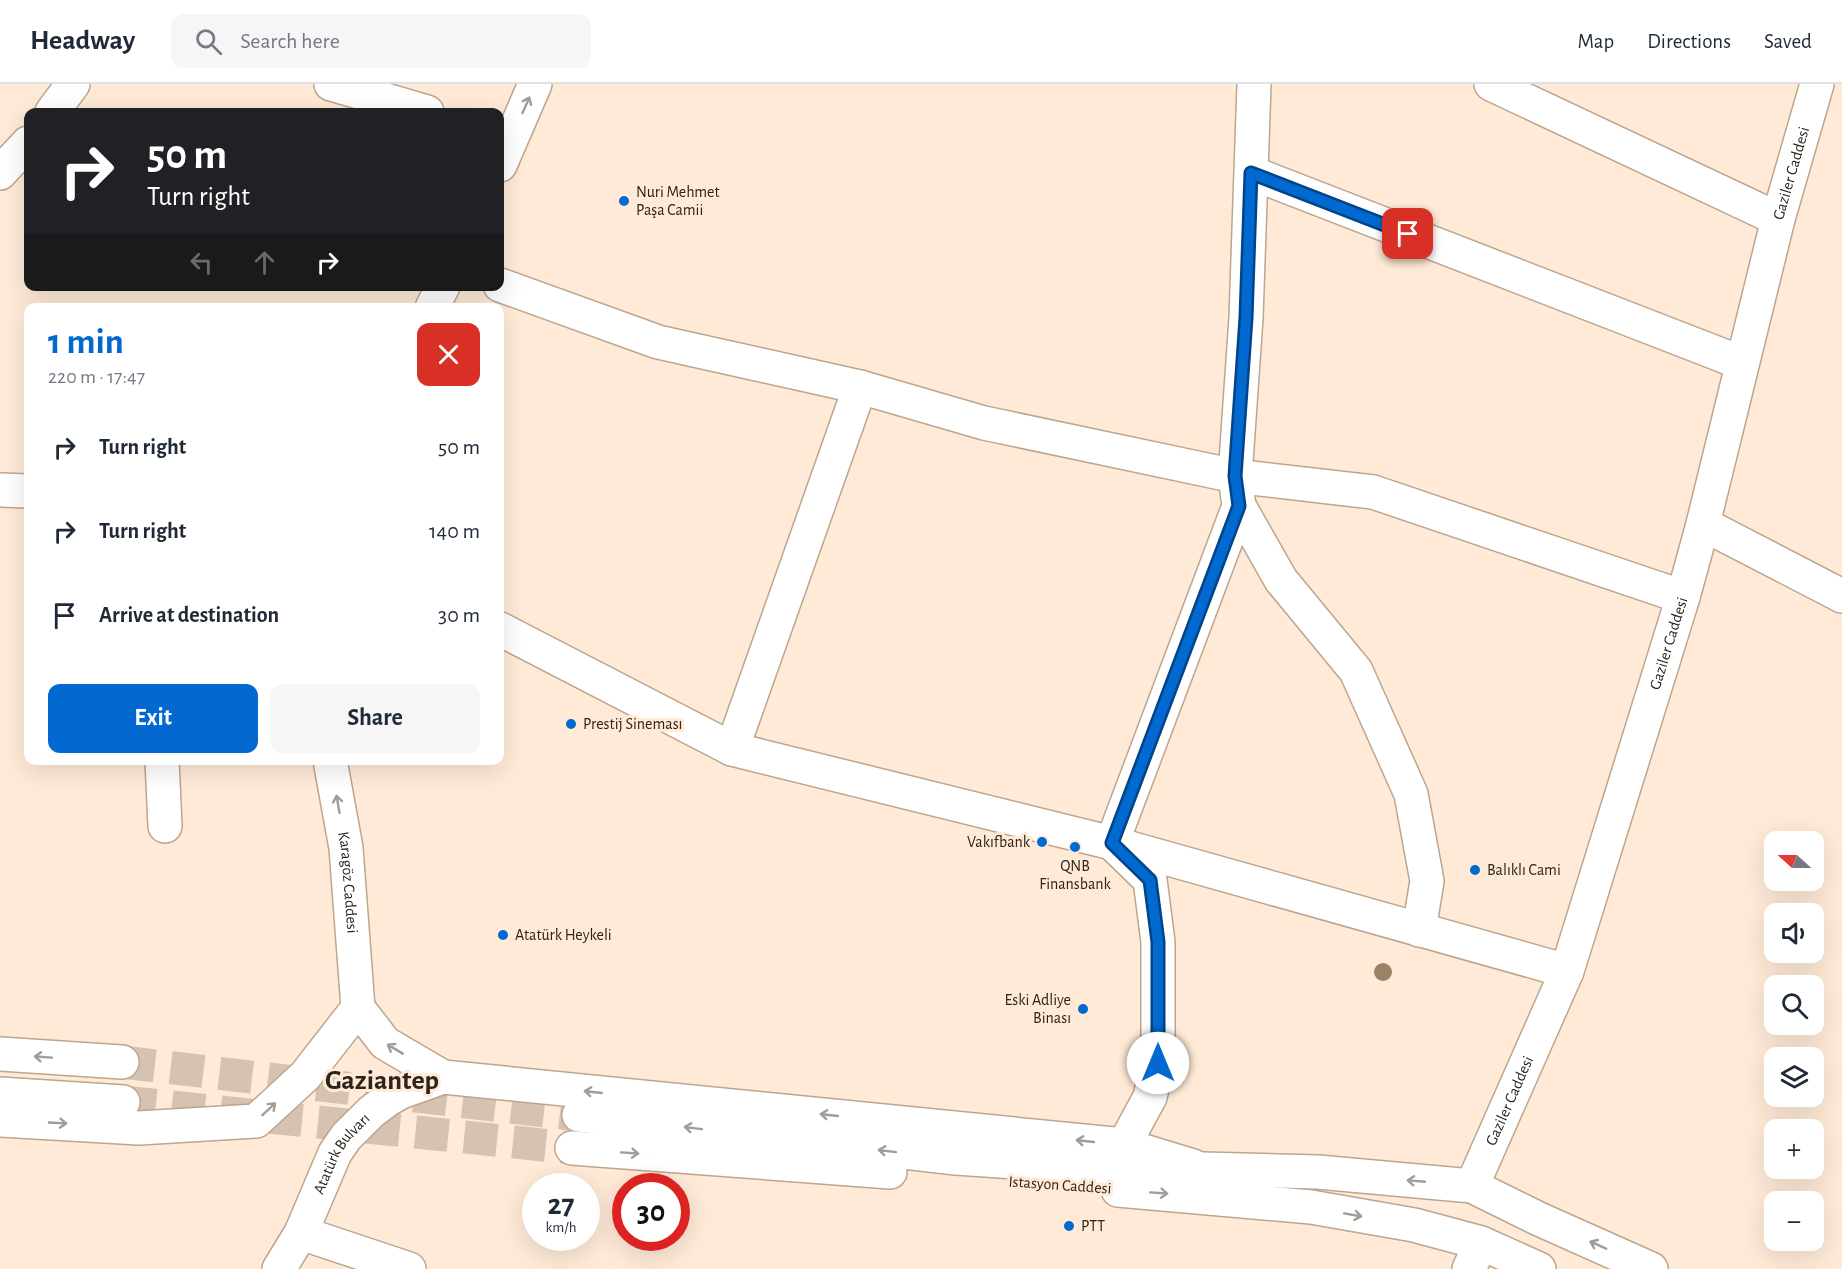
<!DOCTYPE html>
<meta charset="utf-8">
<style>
:root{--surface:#fff;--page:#f6f6f7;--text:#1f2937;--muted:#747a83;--line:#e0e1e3;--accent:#0269d1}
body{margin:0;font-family:"Alegreya Sans",sans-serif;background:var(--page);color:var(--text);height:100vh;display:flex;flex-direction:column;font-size:22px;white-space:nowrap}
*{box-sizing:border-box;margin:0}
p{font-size:20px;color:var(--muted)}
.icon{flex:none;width:33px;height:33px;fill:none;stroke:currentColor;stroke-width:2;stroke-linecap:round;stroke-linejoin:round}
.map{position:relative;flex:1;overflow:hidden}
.side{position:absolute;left:24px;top:219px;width:480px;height:462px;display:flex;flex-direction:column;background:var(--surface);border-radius:12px;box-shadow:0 6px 24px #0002}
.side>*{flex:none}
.top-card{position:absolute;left:24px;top:24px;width:480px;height:183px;border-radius:12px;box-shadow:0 6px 24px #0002;background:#202124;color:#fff;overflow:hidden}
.needle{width:39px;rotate:291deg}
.tools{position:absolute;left:1764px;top:747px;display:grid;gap:12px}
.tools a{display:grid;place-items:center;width:60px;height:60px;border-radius:12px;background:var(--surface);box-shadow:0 6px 24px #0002;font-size:30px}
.speed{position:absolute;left:522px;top:1089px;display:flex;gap:12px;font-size:30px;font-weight:700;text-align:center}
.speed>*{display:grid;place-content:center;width:78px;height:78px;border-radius:50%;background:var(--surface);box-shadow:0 6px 24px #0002;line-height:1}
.speed small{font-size:15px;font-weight:400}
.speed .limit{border:9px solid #d22;background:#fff;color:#111}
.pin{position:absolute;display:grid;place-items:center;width:51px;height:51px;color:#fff;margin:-26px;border-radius:12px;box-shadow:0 3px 9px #0006}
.me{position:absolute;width:66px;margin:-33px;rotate:0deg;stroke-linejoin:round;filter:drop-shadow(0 0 4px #0008)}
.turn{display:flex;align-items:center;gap:21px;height:126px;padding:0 24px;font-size:27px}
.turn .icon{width:78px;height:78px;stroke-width:2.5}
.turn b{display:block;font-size:42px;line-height:51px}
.lanes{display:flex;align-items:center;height:57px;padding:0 24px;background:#0003;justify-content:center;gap:30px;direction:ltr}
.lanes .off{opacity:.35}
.round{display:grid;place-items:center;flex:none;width:63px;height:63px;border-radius:12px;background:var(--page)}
.head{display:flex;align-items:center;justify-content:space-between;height:102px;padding:0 24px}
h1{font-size:36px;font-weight:600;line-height:45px;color:var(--accent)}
.action{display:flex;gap:12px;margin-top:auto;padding:12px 24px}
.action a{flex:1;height:69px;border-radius:12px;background:var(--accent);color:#fff;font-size:24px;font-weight:600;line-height:69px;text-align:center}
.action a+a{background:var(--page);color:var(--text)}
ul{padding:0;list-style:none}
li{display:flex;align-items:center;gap:18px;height:84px;padding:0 24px}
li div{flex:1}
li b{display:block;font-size:22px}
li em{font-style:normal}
header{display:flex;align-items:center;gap:36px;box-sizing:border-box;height:84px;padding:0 30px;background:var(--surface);border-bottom:2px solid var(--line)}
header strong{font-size:28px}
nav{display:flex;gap:33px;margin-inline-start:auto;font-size:21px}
.search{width:420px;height:54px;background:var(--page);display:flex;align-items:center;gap:15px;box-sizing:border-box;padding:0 21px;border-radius:12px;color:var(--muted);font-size:22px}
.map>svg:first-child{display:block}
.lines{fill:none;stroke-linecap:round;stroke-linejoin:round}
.primary-tunnel{stroke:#d5c2b1;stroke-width:33;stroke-dasharray:33 16;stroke-linecap:butt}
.street-casing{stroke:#bda58e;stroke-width:36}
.secondary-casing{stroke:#bda58e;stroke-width:36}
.primary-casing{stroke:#bda58e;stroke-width:36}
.street{stroke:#fff;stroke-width:33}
.secondary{stroke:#fff;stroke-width:33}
.primary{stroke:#fff;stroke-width:33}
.tree{fill:#9a8268}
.oneway{stroke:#a09c98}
.route-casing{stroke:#014488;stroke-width:15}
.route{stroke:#0269d1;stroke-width:10}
.poi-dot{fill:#0269d1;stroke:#ffead7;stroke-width:2}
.labels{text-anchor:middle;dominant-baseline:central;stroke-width:6;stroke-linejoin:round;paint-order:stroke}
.street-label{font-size:16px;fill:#2c231a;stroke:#ffead7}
.poi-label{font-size:16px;fill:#2c231a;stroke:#ffead7;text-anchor:start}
.town-label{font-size:28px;font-weight:bold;fill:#2c231a;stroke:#ffead7}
</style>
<header>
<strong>Headway</strong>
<div class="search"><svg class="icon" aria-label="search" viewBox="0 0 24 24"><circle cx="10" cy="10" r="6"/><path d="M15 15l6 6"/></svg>Search here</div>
<nav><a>Map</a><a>Directions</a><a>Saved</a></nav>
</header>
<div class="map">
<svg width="1842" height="1185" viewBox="0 0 1842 1185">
<rect width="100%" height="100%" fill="#ffead7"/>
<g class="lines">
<g class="primary-tunnel">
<path d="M122,978L579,1031"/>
<path d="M123,1018L572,1064"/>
</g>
<defs>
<g id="street">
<path d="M331,0L427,28"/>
<path d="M1491,0L1778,135"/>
<path d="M52,28L73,0"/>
<path d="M0,89L28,59"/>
<path d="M1252,89L1742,279"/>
<path d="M500,201L658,258L860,303L984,339L1235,392L1373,408L1683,513"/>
<path d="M0,406L28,407"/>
<path d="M1239,422L1281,496L1356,587L1411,710L1427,797L1419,846"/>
<path d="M1703,440L1842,512"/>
<path d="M500,545L732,665L1112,759L1567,887"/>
<path d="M732,665L860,303"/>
<path d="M162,676L165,742"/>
<path d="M1124,1061L1150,1013L1158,979V858L1150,796L1112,759L1239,422L1235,392L1246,234L1254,0"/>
<path id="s1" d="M1472,1102L1567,887L1683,513L1703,440L1778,135L1817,0"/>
<path d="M1469,1185L1481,1159"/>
</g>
<g id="secondary">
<path d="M500,81L535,0"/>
<path d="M432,224L443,202"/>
<path id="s2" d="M330,676L346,764L358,924"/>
<path d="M358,924L385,959L443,993L1124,1061L1193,1082"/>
<path d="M0,1036L139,1044L256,1037L305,992L358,924"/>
<path d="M301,1149L409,1185"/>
<path id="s3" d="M279,1185L301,1149L335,1069L346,1053L371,1028L387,1016L401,1008L443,993"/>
</g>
<g id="primary">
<path d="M0,970L122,978"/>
<path d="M0,1010L123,1018"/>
<path d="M579,1031L956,1074L1134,1086L1203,1085L1318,1088L1472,1102L1539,1135L1651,1185"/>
<path d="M572,1064L890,1088"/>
<path d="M1118,1106L1311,1123L1414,1141L1481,1159L1539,1185"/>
</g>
</defs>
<use href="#street" class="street-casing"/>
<use href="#secondary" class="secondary-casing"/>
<use href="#primary" class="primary-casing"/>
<use href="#street" class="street"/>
<use href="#secondary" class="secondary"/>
<use href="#primary" class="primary"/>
</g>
<circle class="tree" cx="1383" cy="888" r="9"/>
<defs><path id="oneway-shaft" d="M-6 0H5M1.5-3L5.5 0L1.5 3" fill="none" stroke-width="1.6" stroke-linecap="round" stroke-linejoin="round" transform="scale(1.5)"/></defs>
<g class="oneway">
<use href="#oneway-shaft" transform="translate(526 21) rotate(-66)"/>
<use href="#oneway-shaft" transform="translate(338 720) rotate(-100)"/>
<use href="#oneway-shaft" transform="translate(395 965) rotate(-149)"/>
<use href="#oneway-shaft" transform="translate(43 973) rotate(-176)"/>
<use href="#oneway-shaft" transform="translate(593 1008) rotate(-174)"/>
<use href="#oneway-shaft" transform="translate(269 1025) rotate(-43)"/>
<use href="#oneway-shaft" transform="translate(829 1031) rotate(-174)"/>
<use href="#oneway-shaft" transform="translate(58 1039) rotate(3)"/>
<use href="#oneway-shaft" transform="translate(693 1044) rotate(-173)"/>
<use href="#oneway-shaft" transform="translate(1085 1057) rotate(-174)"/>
<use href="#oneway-shaft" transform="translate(887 1067) rotate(-173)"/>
<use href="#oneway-shaft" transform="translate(630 1069) rotate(4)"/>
<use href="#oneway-shaft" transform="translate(1416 1097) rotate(-175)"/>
<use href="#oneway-shaft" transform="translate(1159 1109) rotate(4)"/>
<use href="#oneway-shaft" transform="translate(1353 1131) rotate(10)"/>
<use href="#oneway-shaft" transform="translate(1598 1161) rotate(-156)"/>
</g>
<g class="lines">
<defs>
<path id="route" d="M1158,979V858L1150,796L1112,759L1239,422L1235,392L1246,234L1251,89L1408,150"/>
</defs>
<use href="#route" class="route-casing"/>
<use href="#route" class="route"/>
</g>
<g class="poi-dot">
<circle cx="624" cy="117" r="6"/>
<circle cx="571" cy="640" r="6"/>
<circle cx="1042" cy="758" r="6"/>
<circle cx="1075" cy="763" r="6"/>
<circle cx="1475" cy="786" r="6"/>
<circle cx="503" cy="851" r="6"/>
<circle cx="1083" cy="925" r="6"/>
<circle cx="1069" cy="1142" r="6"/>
</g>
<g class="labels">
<g class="street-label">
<text stroke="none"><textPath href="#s1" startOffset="1064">Gaziler Caddesi</textPath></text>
<text stroke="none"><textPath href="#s1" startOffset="578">Gaziler Caddesi</textPath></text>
<text stroke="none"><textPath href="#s2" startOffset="124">Karagöz Caddesi</textPath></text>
<text stroke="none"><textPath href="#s1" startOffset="93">Gaziler Caddesi</textPath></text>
<text stroke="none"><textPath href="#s3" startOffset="132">Atatürk Bulvarı</textPath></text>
<text transform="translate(1060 1101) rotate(4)">Istasyon Caddesi</text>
</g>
<g class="poi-label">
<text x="636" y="108">Nuri Mehmet<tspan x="636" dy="18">Paşa Camii</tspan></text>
<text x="583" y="640">Prestij Sineması</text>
<text x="1030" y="758" text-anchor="end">Vakıfbank</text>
<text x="1075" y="782" text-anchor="middle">QNB<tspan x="1075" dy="18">Finansbank</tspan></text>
<text x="1487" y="786">Balıklı Cami</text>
<text x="515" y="851">Atatürk Heykeli</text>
<text x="1071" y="916" text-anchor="end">Eski Adliye<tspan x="1071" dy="18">Binası</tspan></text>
<text x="1081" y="1142">PTT</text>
</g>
<g class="town-label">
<text x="382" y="997">Gaziantep</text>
</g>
</g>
</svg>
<div class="tools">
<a><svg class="needle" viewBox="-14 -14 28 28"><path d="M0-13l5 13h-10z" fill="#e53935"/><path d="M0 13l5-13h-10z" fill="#747a83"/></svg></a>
<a><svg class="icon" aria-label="sound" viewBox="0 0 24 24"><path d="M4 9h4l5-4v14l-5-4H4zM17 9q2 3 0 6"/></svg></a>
<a><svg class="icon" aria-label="search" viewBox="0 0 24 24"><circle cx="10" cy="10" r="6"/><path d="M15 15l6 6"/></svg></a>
<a><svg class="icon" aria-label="layers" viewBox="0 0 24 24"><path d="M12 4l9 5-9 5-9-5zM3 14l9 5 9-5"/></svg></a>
<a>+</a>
<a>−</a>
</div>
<div class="speed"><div>27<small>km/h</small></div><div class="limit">30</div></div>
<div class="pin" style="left:1408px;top:150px;background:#d93025"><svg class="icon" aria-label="arrive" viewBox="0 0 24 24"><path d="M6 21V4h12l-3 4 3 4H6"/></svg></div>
<svg class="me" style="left:1158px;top:979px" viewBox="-20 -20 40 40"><circle r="19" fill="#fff"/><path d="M0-13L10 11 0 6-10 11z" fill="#0269d1"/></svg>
<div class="top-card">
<div class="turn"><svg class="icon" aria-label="right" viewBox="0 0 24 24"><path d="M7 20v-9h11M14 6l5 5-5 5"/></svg><div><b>50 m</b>Turn right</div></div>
<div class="lanes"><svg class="icon off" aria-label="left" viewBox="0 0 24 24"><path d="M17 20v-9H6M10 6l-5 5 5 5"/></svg><svg class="icon off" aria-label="ahead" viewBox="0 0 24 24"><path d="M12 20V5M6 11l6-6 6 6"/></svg><svg class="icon" aria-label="right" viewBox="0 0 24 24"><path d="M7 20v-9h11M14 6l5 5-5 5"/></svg></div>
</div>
<section class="side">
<div class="head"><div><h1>1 min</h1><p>220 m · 17:47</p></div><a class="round" style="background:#d93025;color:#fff"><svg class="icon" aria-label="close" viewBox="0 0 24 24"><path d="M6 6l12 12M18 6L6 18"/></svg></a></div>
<ul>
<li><svg class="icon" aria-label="right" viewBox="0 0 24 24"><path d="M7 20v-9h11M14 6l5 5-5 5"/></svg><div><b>Turn right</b></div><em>50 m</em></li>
<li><svg class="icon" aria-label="right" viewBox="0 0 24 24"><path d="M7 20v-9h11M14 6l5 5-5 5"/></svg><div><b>Turn right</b></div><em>140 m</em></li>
<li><svg class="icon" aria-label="arrive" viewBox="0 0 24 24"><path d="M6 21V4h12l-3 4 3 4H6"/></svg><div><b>Arrive at destination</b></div><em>30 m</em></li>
</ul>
<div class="action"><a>Exit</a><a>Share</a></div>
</section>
</div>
